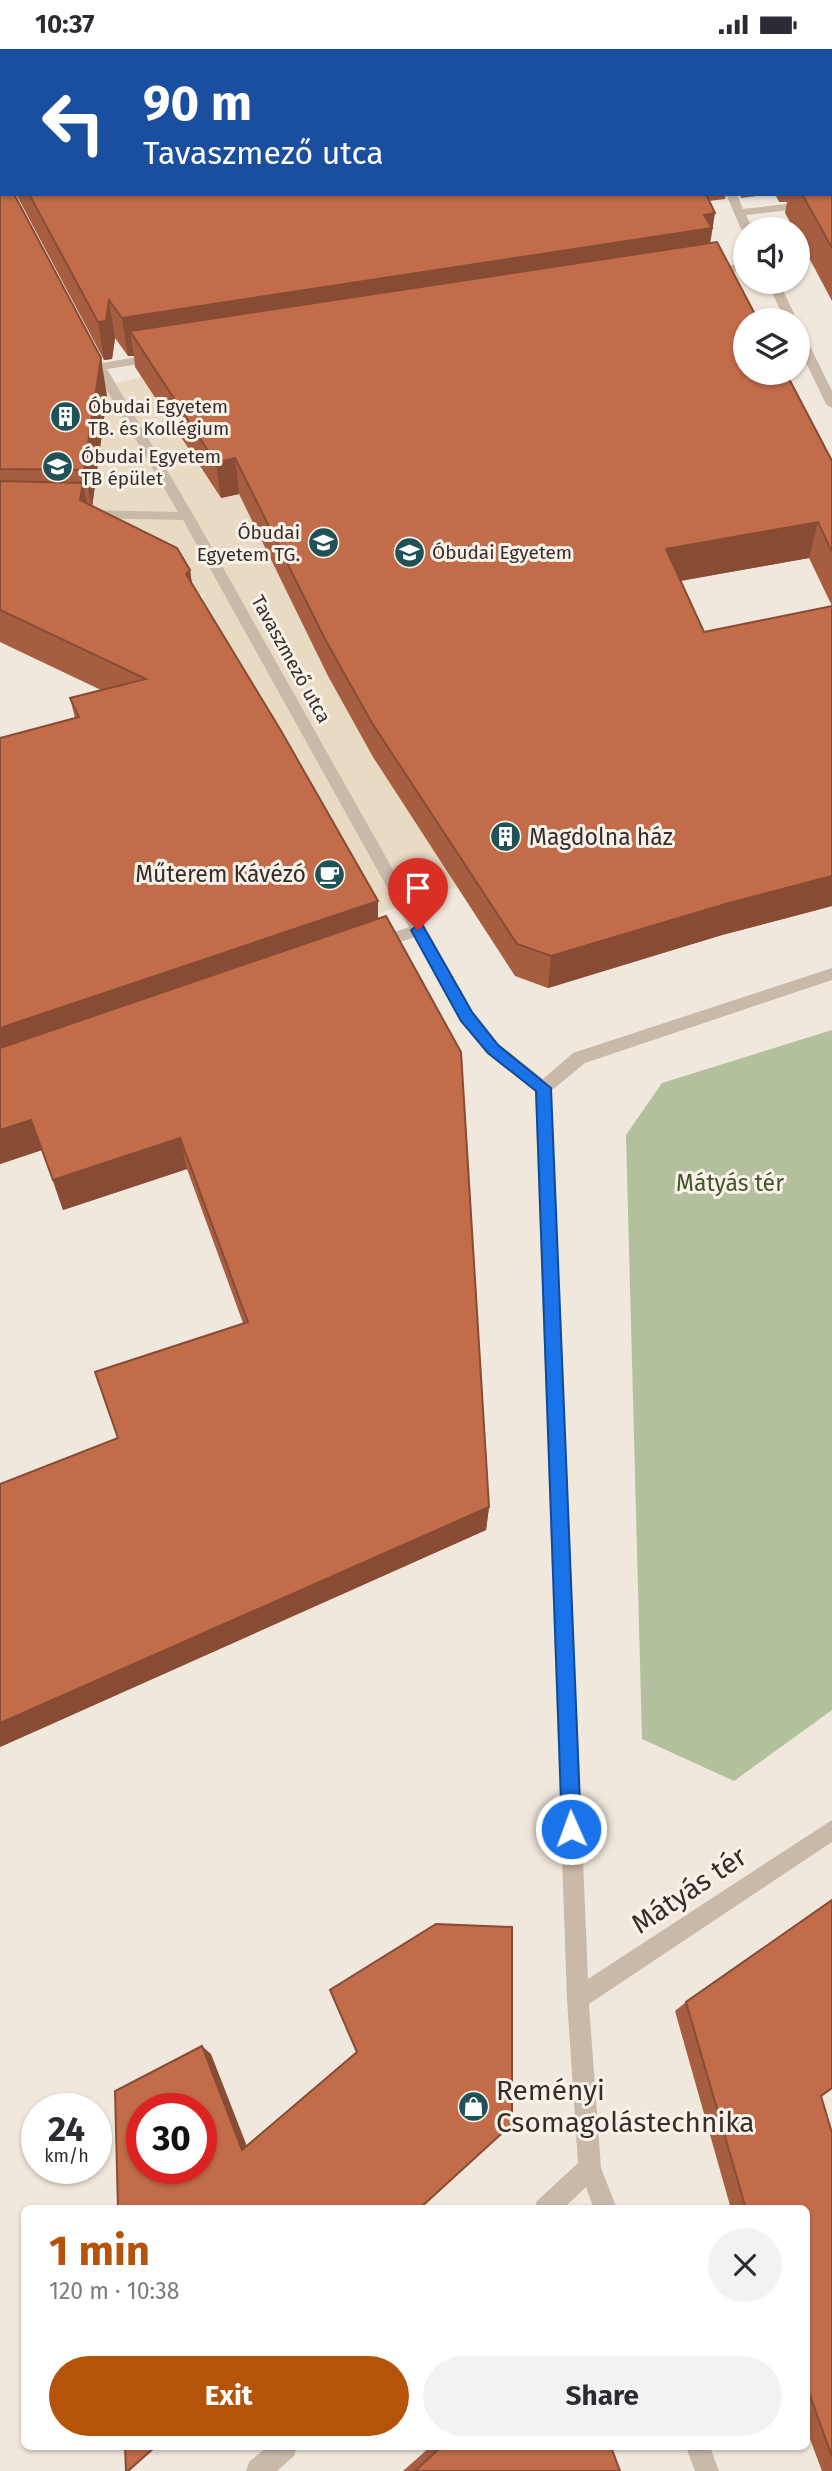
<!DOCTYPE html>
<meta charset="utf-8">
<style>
:root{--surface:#fff;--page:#f2f2f3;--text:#2b2b33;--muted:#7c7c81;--accent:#b45309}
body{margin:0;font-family:"Fira Sans",sans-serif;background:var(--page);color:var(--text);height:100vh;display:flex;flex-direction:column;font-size:26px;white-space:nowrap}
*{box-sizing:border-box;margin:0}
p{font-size:23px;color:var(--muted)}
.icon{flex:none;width:38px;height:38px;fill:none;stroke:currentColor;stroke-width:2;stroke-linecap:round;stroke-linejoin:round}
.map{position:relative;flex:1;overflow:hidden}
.sheet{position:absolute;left:21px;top:2156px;width:789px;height:245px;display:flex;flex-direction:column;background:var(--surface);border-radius:10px;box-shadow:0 2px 5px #0004}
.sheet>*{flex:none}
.banner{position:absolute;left:0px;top:0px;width:833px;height:147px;box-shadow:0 2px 5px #0004;background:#1a4fa0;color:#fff;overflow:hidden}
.buttons{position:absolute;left:733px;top:168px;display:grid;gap:14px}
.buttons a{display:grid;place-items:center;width:77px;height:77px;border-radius:50%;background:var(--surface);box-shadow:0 2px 5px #0004;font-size:35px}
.speed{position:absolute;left:21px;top:2044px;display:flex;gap:14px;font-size:35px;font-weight:700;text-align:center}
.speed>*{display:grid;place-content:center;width:91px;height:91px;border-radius:50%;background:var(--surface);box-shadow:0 2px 5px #0004;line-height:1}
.speed small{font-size:18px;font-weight:400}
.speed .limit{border:10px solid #d22;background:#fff;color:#111}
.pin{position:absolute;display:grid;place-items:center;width:60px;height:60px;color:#fff;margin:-72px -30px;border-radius:50% 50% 50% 0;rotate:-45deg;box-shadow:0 0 7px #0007}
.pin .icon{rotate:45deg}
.me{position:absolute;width:77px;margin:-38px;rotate:358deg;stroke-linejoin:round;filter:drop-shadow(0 0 5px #0008)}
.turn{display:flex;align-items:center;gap:24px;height:147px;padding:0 28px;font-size:32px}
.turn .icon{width:91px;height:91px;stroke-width:2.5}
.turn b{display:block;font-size:49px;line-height:60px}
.round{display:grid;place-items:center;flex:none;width:74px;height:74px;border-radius:37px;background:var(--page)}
.head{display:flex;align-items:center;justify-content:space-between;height:119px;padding:0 28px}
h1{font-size:42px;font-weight:700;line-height:52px;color:var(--accent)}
.primary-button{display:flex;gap:14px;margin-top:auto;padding:14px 28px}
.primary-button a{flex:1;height:80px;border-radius:42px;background:var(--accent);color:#fff;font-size:28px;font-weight:700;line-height:80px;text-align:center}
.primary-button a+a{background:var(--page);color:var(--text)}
.status{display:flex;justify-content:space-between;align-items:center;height:49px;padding:0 35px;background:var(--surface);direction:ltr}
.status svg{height:19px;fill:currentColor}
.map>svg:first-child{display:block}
.green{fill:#b3c09d}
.plaza{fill:#e9dac4}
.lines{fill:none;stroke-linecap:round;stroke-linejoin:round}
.minor{fill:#c9b9a9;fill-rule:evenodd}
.wall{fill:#a75d40;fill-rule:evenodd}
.shaded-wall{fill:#884c34}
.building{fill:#c26c4a;stroke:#884c34;stroke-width:2;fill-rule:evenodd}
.route{fill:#1a73e8;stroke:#114b97;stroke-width:2}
.labels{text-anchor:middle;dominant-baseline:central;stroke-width:6;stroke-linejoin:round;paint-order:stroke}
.far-poi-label{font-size:19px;fill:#372d28;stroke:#f9f2e9;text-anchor:start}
.far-street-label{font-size:19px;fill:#372d28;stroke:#f9f2e9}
.poi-label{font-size:23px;fill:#372d28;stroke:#f9f2e9;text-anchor:start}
.park-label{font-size:23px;fill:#44542d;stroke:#f9f2e9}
.near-street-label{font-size:28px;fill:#372d28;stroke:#f9f2e9}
.near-poi-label{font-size:28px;fill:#372d28;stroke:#f9f2e9;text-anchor:start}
</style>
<div class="status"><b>10:37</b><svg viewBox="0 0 49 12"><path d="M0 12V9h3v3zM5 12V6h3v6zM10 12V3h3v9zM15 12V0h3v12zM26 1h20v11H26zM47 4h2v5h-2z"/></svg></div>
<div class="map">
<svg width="832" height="2422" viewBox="0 0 832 2422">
<rect width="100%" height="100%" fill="#f1e8dd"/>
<path class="green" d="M832,981V1661L734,1732L642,1690L626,1086L662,1034Z"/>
<path class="plaza" d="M142,328L220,449L239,445L304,578L457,838L368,868L191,562L205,547L93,492L83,342Z"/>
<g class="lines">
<g class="minor">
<path d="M726,145H737L743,160L832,150V156L746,166L753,180H746V183L741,180Z"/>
<path d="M746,214V221L707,226L701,223L707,220Z"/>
<path d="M767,233H779L797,271H785Z"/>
<path d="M798,281L804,285L832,342V359L826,355L798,297Z"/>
<path d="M93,303L97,304L103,314L158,304L164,308L158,312L107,320L194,467L473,963L499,995L543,1030L573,1004L832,919V931L585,1014L551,1042L588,1930L832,1771V1793L589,1955L601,2119L617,2160H594L586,2138L563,2160H534L537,2152L578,2114L567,1950L535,1042L487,1005L461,973L415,888L375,902L369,900L367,896L369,892L409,878L183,471L86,469L79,465L86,461L178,463L87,307Z"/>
<path d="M267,2398H297L294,2407L277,2422H246L249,2413Z"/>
<path d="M686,2398H710L719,2422H695Z"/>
</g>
</g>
<g class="wall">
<path d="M0,0H832V252L798,188V180H794L785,164L787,153H779L775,145H831V2H2V145L107,347L92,457L190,521L192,535L378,869L489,1458L486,1481L0,1698V1435L118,1389L243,1274L187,1120L63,1161L42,1101L0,1115V689L75,669L70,649L101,641L0,593Z"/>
<path d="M16,145H726L725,150L709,152L710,194L832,412V857L722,886L548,939L515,927L373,708L328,627L239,445L221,449L135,318L134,307H128L115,289L112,310L104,311ZM809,509L832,557L704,583L681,532Z"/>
<path d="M740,145H772L741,149Z"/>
<path d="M686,1953L821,2047L832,2084V2422H822L807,2382V2160H731L675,1962Z"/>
<path d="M430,2398H611L620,2422H403Z"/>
</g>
<g class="shaded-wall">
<path d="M715,164L709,202L130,282L134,307H128L122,269Z"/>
<path d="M109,251L115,289L112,310L104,311L98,273Z"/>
<path d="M101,309L107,347L92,459L84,421Z"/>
<path d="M235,409L239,445L221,449L216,414Z"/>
<path d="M83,434L90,472L80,451Z"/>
<path d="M818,473L809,509L661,535L666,500Z"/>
<path d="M190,521L195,558L186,525Z"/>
<path d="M832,827V857L722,886L548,939L551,907L729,854Z"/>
<path d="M378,852V886L0,1015V979Z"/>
<path d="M31,1071L42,1101L0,1115V1081Z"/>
<path d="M180,1089L187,1120L63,1161L53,1131Z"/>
<path d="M489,1458L486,1481L0,1698V1674Z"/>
<path d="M202,1997L211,2005L250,2105L242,2101Z"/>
<path d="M512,2075L420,2160H419Z"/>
</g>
<g class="building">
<path d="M0,0H832V111L831,2H2V105H0Z"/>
<path d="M0,119L2,122V145H14L101,309L84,421L0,420Z"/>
<path d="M831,122H832V199L802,145H831Z"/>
<path d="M29,145H706L715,164L704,166L712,179L122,269L109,251L106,272L98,273Z"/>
<path d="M717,193L758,271H746V324H786L832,412V503L818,473L666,500L704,583L832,557V827L729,854L551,907L517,895L372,674L326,592L235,409L216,414L130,282Z"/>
<path d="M0,432L83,434L80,451L177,499L190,521L186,525L280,680L378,852L0,979V689L79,668L70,649L146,630L0,561Z"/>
<path d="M386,867L461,1003L489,1458L0,1674V1435L118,1389L95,1323L248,1273L180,1089L53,1131L31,1071L0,1081V999Z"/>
<path d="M832,1851V2039L821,2047L832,2084V2408L807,2338V2160H746L686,1953Z"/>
<path d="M436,1875L512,1878V2075L419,2160H118L115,2042L202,1997L242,2101L357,2003L330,1941ZM142,2060H201V2119H142Z"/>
<path d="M125,2398H155L128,2422H126Z"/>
<path d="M441,2398H611L620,2422H415Z"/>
</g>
<path class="route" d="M418,876L423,877L472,963L498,996L551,1039L581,1780L578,1787L571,1790L565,1787L562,1780L536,1042L488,1004L461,972L411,881Z"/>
<defs>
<symbol id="building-disc" viewBox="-11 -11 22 22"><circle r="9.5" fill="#1f5157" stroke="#f9f2e9"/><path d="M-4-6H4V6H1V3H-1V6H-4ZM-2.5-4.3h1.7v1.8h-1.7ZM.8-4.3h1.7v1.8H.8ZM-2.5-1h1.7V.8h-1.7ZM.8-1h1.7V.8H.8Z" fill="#fff"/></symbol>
<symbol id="university-disc" viewBox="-11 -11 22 22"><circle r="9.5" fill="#1f5157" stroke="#f9f2e9"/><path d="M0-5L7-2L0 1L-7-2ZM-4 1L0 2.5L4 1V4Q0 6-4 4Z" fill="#fff"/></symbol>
<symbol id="school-disc" viewBox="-11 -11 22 22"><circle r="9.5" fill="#1f5157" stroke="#f9f2e9"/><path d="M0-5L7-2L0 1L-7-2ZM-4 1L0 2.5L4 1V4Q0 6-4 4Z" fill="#fff"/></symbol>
<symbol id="cafe-disc" viewBox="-11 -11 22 22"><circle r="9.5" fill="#1f5157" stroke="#f9f2e9"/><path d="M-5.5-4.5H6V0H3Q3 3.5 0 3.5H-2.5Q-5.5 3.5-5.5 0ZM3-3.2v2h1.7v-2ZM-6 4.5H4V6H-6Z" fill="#fff"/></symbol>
<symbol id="shop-disc" viewBox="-11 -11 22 22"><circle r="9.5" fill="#1f5157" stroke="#f9f2e9"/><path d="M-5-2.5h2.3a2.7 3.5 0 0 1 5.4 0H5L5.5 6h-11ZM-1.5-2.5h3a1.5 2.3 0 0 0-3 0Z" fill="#fff"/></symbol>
</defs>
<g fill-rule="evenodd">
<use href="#building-disc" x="48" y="350" width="35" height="35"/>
<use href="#university-disc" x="40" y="400" width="35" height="35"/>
<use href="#school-disc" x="306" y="476" width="35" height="35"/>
<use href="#university-disc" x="392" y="486" width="35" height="35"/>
<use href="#building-disc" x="488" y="770" width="35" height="35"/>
<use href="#cafe-disc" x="312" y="808" width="35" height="35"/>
<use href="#shop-disc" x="456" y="2040" width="35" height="35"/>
</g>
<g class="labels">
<g class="far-poi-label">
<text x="88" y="357">Óbudai Egyetem<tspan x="88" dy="22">TB. és Kollégium</tspan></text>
<text x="81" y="407">Óbudai Egyetem<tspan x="81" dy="22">TB épület</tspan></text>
<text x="300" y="483" text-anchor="end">Óbudai<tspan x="300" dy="22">Egyetem TG.</tspan></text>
<text x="432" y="503">Óbudai Egyetem</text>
</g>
<g class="far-street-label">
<text transform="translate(291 610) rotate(61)">Tavaszmező utca</text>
</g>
<g class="poi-label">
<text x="529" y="788">Magdolna ház</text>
<text x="306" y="825" text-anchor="end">Műterem Kávézó</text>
</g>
<g class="park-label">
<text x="730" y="1134">Mátyás tér</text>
</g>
<g class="near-street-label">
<text transform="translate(689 1841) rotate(-34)">Mátyás tér</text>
</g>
<g class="near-poi-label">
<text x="496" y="2041">Reményi<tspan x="496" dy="32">Csomagolástechnika</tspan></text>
</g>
</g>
</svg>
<div class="buttons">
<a><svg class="icon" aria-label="sound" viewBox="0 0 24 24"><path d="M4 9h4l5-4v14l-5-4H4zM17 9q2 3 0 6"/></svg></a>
<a><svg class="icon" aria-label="layers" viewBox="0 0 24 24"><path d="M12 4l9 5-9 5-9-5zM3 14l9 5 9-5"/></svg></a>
</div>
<div class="speed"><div>24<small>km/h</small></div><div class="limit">30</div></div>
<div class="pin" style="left:418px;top:881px;background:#d93025"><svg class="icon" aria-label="arrive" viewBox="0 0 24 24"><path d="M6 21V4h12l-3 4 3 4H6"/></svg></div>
<svg class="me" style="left:571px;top:1780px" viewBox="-20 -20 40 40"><circle r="17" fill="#1a73e8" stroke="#fff" stroke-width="3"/><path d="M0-11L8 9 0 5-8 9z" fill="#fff"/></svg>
<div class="banner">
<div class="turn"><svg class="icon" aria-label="left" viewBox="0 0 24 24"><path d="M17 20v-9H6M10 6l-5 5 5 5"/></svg><div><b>90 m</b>Tavaszmező utca</div></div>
</div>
<section class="sheet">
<div class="head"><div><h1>1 min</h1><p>120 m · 10:38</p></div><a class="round"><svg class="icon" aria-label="close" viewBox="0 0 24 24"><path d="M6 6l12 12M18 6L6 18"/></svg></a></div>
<div class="primary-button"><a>Exit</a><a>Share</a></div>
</section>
</div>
